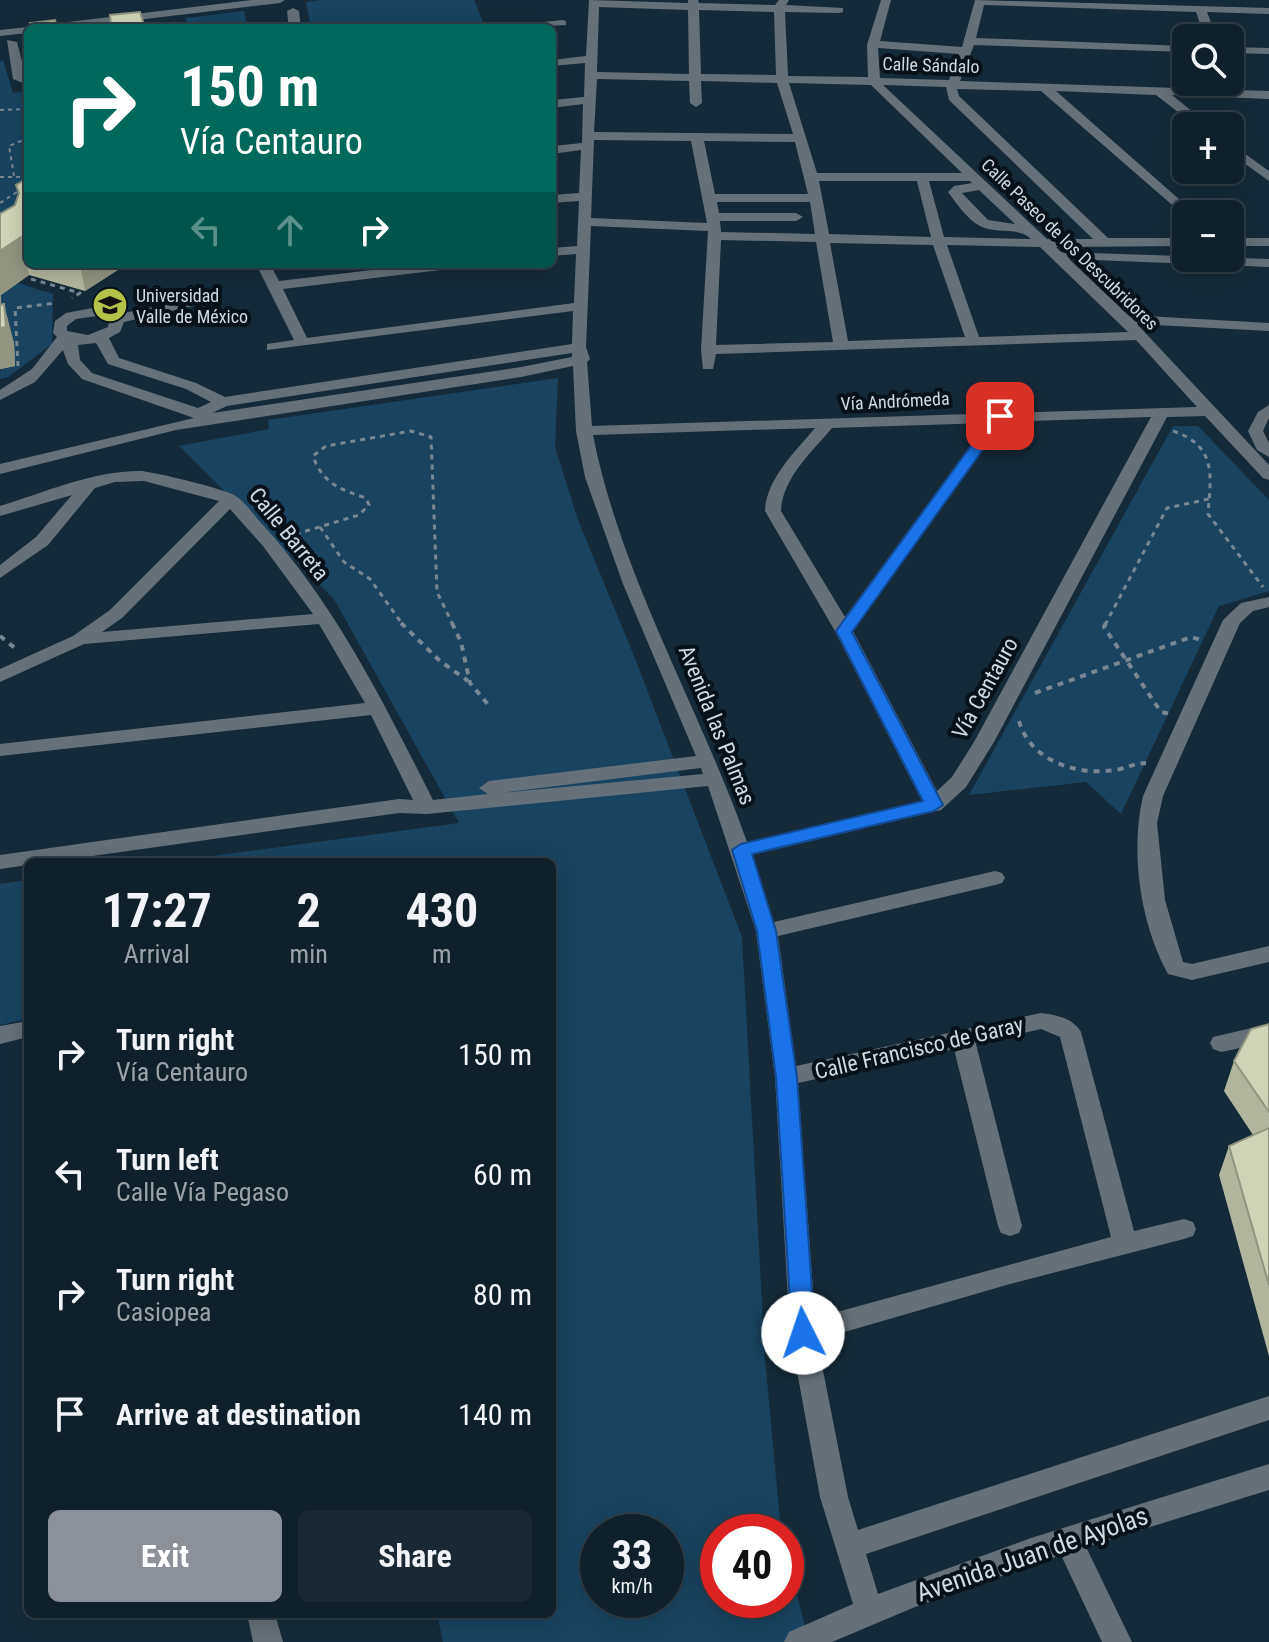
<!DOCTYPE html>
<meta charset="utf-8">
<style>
:root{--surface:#10202a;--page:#192832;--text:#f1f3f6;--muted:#9ca3a8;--line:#303e47;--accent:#8c9099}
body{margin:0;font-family:"Roboto Condensed",sans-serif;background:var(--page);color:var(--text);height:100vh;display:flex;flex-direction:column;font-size:30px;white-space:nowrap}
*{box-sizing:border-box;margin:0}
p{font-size:26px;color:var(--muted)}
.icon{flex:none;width:44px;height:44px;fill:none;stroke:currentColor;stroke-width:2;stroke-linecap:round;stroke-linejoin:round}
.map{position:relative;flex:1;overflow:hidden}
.details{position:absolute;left:24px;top:858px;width:532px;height:760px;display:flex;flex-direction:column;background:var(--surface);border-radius:12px;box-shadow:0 4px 20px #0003,0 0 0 2px var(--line)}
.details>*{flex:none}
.banner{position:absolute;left:24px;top:24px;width:532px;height:244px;border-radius:12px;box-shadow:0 4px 20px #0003,0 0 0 2px var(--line);background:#00695c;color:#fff;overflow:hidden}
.controls{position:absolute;left:1172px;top:24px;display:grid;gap:16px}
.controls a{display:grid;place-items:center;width:72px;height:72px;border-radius:12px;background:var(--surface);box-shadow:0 4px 20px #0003,0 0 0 2px var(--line);font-size:40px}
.speed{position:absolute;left:580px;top:1514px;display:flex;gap:16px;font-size:40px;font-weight:700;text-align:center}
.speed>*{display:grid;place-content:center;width:104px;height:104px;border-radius:50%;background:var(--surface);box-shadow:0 4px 20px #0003,0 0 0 2px var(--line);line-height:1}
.speed small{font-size:20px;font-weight:400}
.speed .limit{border:12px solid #d22;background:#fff;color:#111}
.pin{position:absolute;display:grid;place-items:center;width:68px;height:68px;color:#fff;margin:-34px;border-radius:16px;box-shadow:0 4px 12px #0006}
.me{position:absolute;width:88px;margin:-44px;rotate:356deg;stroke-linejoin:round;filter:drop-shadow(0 0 6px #0008)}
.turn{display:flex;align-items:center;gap:28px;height:168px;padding:0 24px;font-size:36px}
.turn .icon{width:104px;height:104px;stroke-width:2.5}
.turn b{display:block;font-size:56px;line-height:68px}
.lanes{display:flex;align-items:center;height:76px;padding:0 24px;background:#0003;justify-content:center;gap:40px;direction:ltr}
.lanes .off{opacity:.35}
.eta{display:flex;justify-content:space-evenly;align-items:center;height:136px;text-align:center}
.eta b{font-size:48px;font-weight:700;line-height:56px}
.action{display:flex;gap:16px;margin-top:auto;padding:16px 24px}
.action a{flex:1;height:92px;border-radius:12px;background:var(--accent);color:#fff;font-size:32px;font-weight:700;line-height:92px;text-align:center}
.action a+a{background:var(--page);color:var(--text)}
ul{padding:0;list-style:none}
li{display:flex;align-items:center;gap:24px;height:120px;padding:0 24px}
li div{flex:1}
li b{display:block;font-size:30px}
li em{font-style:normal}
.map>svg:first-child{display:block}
.green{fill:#184461;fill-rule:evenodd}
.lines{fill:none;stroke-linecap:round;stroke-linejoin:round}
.path-far2{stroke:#778793;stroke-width:2;stroke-dasharray:4 4;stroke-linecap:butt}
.path-far1{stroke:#778793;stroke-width:3;stroke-dasharray:5 5;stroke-linecap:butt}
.path{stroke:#778793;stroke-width:4;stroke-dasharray:6 6;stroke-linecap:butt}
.minor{fill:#667078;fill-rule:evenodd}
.wall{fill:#b2b59d}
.shaded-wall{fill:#919480}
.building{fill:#cfd3b7;stroke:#919480;stroke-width:2}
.route{fill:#1a73e8;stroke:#114b97;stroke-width:2}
.labels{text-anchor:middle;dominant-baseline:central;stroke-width:8;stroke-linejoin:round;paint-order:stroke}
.far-street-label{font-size:18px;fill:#cedae4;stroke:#081118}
.far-poi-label{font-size:18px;fill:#cedae4;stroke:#081118;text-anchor:start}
.street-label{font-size:22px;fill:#cedae4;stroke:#081118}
.near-street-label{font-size:26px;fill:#cedae4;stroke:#081118}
</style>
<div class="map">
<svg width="1269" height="1642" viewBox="0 0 1269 1642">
<rect width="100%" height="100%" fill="#152a38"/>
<g class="green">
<path d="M321,0H474L483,22L418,28H311L306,2Z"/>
<path d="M244,11L247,28H187L186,18Z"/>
<path d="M3,60L13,93L28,91V213L0,257V61Z"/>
<path d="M18,283L53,294L52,344L8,377L0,379L1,295Z"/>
<path d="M558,378L555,447L578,520L634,656L742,937L765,1358L781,1532H718V1600H786V1551L809,1642H443L437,1614H552V862H167L459,823L334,599L179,446L269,429L268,420ZM598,1532H666V1600H598Z"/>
<path d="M1173,426H1198L1269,500V591L1219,606L1121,814L1086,782L969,795Z"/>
<path d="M28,880V1019L0,1025V884Z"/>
</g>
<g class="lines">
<g class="path-far2">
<path d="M0,110L28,109"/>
<path d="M14,176L9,146L28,138"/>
<path d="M0,177H28"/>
<path d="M0,203L28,185"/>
</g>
<g class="path-far1">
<path d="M31,279L80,293L72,298"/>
<path d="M18,366L15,308L56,303"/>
<path d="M1173,431C1217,446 1211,475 1208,514L1263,587"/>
<path d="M320,527L344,562L370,579L403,625"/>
<path d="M286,537L359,515L369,505L366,498C341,490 322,483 313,456L326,446L411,431L431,437L437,592L453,625"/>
<path d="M1105,625L1167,508L1209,499"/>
</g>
<g class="path">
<path d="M401,623L440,661L468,681"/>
<path d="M452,623L461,642L470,683L491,708"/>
<path d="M1106,623L1104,627L1161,712L1170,714"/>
<path d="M0,636L16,649"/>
<path d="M1035,693L1191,637L1204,641"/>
<path d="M1019,721C1030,761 1077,776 1116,770C1127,768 1135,763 1146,763"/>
</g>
<g class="minor">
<path d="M252,0H285L280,3L71,28H37L43,25Z"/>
<path d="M589,0L688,3V0H698L699,3L775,5L779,0H789L786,5L843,8V12L839,13L785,12L788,76L868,77L867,45L881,0H891L880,41L962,47L975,0L1269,8V14L1207,12L1217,38H1205L1196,12L984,5L976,38L1186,46V52L974,45L960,81L1269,91V99L1172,95L1210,126H1196L1156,95L1056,91L1196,214H1186V217L1041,91L957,89L959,96L1108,238H1186V246L1056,247L1061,252L1269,259V267L1069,259L1128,315L1269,323V331L1137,324L1269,465V480L1263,478L1205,416L1167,417L994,742L966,787L941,810L751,855L774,922L995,871L1002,873L1005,878L1002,883L995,885L778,936L796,1066L1041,1013C1056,1015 1073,1018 1081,1032L1134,1231L1184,1219L1193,1222L1196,1229L1193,1236L1184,1239L1010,1284L817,1340L848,1497L858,1530L1269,1396V1420L866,1554L878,1594L1031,1538L1269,1464V1490L1086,1547L1132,1642H1102L1061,1555L915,1607L832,1642H784L789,1632L853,1604L820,1497L790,1333L775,1077L756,931L708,786L427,814L399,813L50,862H28V865L0,869V855L399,799L413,800L371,715L0,756V744L365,703L319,624L84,644L0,682V669L73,636L110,610L219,501L144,481L115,482L95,488L48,545L0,578V565L36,537L72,495L0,516V506C46,492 92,471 140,471C155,472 221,488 234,495C245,501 255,517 264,526C336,606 385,705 433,800L488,794L479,788L489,781L696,756L623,584L585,477L576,431L573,366L521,377L176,430L0,474V464L194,418L82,379L68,364L63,350L35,382L0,400V390L32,369L57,337L53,333L55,321L66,313L98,307L118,314L201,298V304L124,322L120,332L109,338L119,358L196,383L225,397L572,344L573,311L267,350V344L294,340L256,264H270L279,281L423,264H464L457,268L283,289L307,338L574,303L576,254L552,256V248L577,246L579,201L552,203V195L579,193L581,150L552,154V146L582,143L583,104L552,108V100L584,97L585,63L552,66V60L586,56ZM599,7L688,10L689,74L597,72ZM699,10L774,12L776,75L701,74ZM878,48L959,54L949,80L880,78ZM597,79L689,81L690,103L696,107L702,103L701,81L777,83L793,134L594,132ZM789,83L871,85L962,173H817ZM883,85L946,87L949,100L1093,239H1047ZM594,140L691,141L707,223L591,218ZM704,141L795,142L808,194H715ZM819,181H917L931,237L829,234ZM929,181H970L972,183L954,186L948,192C957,204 967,219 980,226C997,235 1018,226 1031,239L944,237ZM979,190L1015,224L988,220L962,193ZM717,202H810L815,234L721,232L720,221H796L803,217L796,213H719ZM591,226L708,231L701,350L703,369H713L716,354L1136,340L1197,407L592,426L587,362L590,359L586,347ZM721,240L816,242L833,342L716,345ZM830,243L933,245L965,337L848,341ZM947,245L1040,247L1128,332L979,337ZM97,316L109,321L108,327L88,335L67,331V326L76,319ZM96,343L108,364L186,389L211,402L198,408L92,373L80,360L78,345ZM572,353V357L521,367L212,413L227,406ZM1151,417L974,742L952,777L937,791L853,631L1003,422ZM987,423L845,617L781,511C782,478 813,451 832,428ZM815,428C796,451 766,479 765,511L835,631L922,801L747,842C699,706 621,577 593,435ZM230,509L263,546L313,614L102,632L122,618ZM701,768L703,774L499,793ZM1041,1029L1060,1037L1111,1237L815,1318L798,1083L954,1049L998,1226L1001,1233L1010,1236L1019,1233L1022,1226L976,1044Z"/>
<path d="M293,8L299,11L301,28H289L287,11Z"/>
<path d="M562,20L566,21V25L510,28L516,25Z"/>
<path d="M28,27L32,28H28V33L0,36V30Z"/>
<path d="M7,40L17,42L28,85L13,79Z"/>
<path d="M1230,47L1269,48V54L1230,53Z"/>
<path d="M1230,143L1269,171V181L1230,153Z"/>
<rect x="1230" y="238" width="39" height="8"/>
<path d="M1269,405V418L1263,431L1269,443V457L1257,450L1248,431L1258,412Z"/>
<path d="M1269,597V607L1253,611L1240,623L1163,796L1157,823L1165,900L1183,962L1192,964L1269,946V962L1192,980L1168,974C1140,923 1130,852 1143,796L1223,620L1241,603Z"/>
<path d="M28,1021V1037L0,1044V1026Z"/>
<path d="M1269,1024V1042L1221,1052L1213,1049L1210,1043L1213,1037Z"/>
<path d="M247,1614H275L283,1642H253Z"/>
</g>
</g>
<g class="wall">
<path d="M28,178V264H127L85,291L29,275L1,295V305L14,343L15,366L0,369V214L15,205L18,194L16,185Z"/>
<path d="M1269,1024V1356L1219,1175L1229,1146L1253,1135L1224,1091L1234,1061Z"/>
</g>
<g class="shaded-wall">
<path d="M21,237L29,275L1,295L2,328L4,304L14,343L15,366L0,369V251Z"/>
<path d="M80,264H127L85,291Z"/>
</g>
<g class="building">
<path d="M140,12L145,28H111L110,15Z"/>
<path d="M55,20L57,28H31L30,23Z"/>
<path d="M28,178V239L21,237L0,251V214L15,205L19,193L16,185Z"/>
<path d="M4,304L6,327L0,328V305Z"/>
<path d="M1269,1024V1112L1234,1061L1251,1029Z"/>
<path d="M1269,1128V1285L1229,1146Z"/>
</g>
<path class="route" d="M1000,412L1007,416L852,632L943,805L934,811L752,854L776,931L797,1077L815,1333L811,1340L803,1343L795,1340L792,1333L776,1077L757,931L732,850L741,844L923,801L836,631L995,413Z"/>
<defs>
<symbol id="university-disc" viewBox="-11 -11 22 22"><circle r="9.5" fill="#b5c249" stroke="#081118"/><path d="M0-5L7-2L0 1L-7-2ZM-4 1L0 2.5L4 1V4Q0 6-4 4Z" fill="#111"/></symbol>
</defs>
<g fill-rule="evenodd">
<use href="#university-disc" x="90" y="285" width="40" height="40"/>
</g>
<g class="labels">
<g class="far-street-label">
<text transform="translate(931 65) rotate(2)">Calle Sándalo</text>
<text transform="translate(1070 244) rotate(44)">Calle Paseo de los Descubridores</text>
<text transform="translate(895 401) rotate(-3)">Vía Andrómeda</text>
</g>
<g class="far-poi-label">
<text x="136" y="295">Universidad<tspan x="136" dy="21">Valle de México</tspan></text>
</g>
<g class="street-label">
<text transform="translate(289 534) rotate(51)">Calle Barreta</text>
<text transform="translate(985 688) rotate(-61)">Vía Centauro</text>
<text transform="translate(717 725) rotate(68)">Avenida las Palmas</text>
<text transform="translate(919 1048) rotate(-13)">Calle Francisco de Garay</text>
</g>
<g class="near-street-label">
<text transform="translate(1032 1554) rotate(-19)">Avenida Juan de Ayolas</text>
</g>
</g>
</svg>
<div class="controls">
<a><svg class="icon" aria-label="search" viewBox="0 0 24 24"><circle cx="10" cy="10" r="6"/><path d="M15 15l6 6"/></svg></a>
<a>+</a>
<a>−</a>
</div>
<div class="speed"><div>33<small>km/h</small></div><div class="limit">40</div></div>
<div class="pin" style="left:1000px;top:416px;background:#d93025"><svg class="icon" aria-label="arrive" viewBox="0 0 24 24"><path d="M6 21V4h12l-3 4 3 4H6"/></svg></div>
<svg class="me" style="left:803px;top:1333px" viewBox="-20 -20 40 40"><circle r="19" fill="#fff"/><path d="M0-13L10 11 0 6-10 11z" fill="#1a73e8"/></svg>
<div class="banner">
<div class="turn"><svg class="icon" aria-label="right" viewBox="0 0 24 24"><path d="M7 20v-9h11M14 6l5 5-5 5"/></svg><div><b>150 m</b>Vía Centauro</div></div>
<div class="lanes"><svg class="icon off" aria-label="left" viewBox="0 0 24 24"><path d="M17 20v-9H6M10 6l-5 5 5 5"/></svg><svg class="icon off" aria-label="ahead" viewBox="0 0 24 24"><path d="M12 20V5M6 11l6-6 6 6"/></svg><svg class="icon" aria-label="right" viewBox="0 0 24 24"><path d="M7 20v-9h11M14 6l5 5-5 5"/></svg></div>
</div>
<section class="details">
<div class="eta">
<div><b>17:27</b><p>Arrival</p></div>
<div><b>2</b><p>min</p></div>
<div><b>430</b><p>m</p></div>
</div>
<ul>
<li><svg class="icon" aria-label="right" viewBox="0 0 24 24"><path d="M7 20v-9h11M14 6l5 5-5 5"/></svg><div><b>Turn right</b><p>Vía Centauro</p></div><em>150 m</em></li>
<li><svg class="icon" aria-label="left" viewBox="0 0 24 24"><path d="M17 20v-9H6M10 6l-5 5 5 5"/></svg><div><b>Turn left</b><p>Calle Vía Pegaso</p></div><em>60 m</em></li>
<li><svg class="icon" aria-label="right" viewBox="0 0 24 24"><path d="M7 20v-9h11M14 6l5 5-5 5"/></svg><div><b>Turn right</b><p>Casiopea</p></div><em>80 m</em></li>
<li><svg class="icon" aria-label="arrive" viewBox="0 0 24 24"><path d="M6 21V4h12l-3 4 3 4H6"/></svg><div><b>Arrive at destination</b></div><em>140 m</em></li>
</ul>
<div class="action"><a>Exit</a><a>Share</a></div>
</section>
</div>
